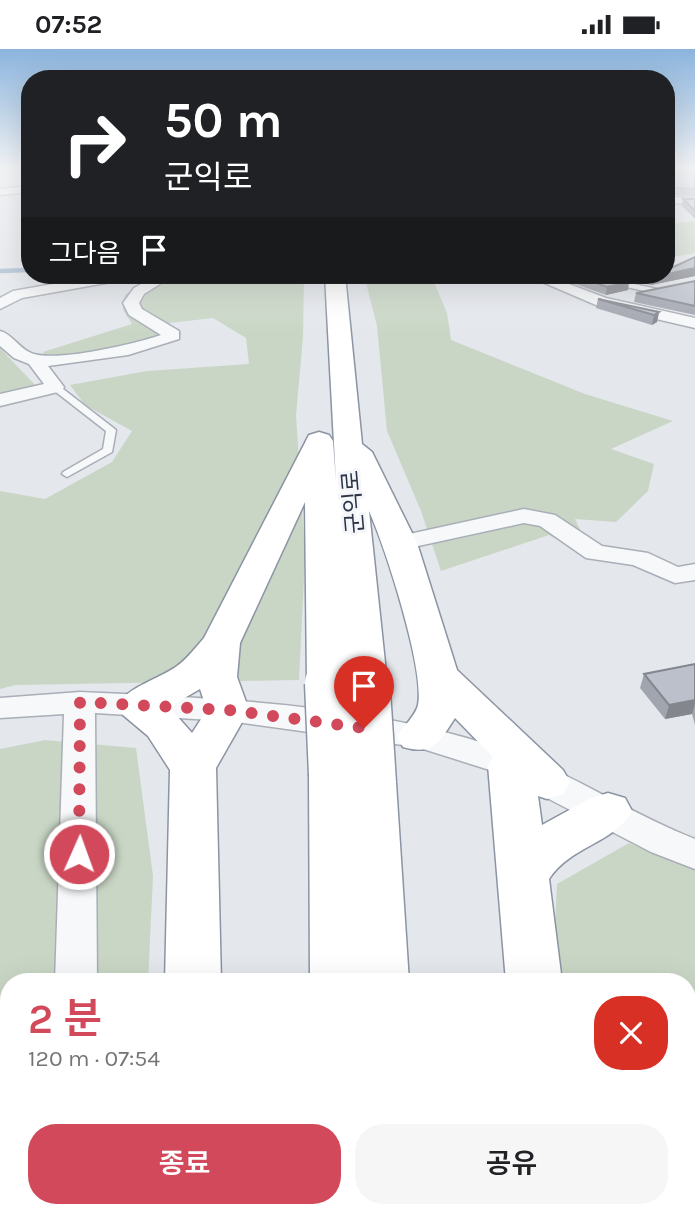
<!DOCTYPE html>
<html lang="ko">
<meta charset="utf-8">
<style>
:root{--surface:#fff;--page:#f6f6f6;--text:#202124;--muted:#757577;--accent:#d1495b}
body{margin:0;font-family:Karla,"Noto Sans KR",sans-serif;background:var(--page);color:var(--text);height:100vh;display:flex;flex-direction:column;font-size:26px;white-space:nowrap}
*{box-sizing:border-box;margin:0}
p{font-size:23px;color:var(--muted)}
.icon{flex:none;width:38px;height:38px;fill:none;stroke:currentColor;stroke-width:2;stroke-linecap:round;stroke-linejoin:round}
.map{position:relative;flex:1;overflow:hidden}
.details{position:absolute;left:0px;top:924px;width:696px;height:245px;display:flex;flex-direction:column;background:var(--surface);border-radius:28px 28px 0 0;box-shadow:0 7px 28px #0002}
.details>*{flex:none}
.hud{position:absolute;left:21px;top:21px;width:654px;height:214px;border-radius:28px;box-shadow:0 7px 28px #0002;background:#202124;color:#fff;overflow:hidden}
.pin{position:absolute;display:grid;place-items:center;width:60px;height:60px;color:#fff;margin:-72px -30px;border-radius:50% 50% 50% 0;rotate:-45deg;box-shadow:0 0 7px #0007}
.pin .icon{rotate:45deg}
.me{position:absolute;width:77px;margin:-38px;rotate:2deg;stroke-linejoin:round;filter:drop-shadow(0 0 5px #0008)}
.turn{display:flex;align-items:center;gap:24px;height:147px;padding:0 28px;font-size:32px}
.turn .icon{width:91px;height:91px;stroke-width:2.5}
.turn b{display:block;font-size:49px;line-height:60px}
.then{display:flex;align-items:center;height:66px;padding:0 28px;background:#0003;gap:14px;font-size:26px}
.round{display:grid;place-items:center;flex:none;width:74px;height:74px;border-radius:28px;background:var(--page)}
.summary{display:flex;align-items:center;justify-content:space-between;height:119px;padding:0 28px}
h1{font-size:42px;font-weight:600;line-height:52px;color:var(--accent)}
.button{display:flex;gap:14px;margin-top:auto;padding:14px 28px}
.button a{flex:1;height:80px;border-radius:28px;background:var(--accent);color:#fff;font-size:28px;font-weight:600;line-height:80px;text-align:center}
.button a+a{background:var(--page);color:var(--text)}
.status{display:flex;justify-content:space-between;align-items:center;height:49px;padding:0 35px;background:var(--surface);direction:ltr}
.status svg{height:19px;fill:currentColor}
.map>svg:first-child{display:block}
.green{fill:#c9d6c5}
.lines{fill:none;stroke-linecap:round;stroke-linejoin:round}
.stream{stroke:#9fb4cc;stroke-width:4.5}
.service-casing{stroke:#a9aeb7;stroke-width:3}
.minor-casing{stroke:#a9aeb7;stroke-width:3}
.trunk-casing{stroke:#8b94a3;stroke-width:3}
.service{fill:#f7f8fa;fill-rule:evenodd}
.minor{fill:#f7f8fa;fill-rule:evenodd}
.trunk{fill:#fff;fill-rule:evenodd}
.trunk-bridge-casing{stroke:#8b94a3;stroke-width:49;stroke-linecap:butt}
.trunk-bridge{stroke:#fff;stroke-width:46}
.wall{fill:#a1a5ae}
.shaded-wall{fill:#83868d}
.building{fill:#bbc0ca;stroke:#83868d;stroke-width:2}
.route{stroke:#d1495b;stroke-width:12;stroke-dasharray:0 21.6}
.labels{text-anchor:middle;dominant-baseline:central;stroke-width:6;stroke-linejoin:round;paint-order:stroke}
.street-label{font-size:23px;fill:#2b3445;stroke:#f4f6f9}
</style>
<div class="status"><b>07:52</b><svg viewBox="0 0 49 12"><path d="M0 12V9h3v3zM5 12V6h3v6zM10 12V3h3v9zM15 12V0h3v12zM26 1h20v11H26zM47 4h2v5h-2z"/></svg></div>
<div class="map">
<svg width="695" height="1169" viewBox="0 0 695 1169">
<rect width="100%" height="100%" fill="#e4e7ec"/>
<g class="green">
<path d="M667,171L677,174L695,172V204L667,209Z"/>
<path d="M161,226H304L303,288L296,366L305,509L299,631L15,636L0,640V442L45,450L112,413L132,382L85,356L70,336L147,322L249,315L246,289L213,269L169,274L182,285L49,315L43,303L132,275L123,261L125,246Z"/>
<path d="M364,226H431L447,264L451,291L585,345L673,372L611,400L654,415L648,442L616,473L575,470L593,509L549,486L441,522L421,462L387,382L377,277Z"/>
<path d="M0,299L35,336L0,344Z"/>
<path d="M45,691L136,699L153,827L148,933H9V1160H144V1169H0V700Z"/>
<path d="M629,794L695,821V1169H593L591,1160H688V933H563L555,875L557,835Z"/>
</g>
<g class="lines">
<path class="stream" d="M0,222L30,221"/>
<defs>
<g id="service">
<path d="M611,230L657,240L658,242L654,244L608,234V230Z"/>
<path d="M52,336H58L116,381L112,403L67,428L62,425L63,423L103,400L106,382L52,340Z"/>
</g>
<g id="minor">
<path d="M30,137V143L0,146V140Z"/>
<path d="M667,148L695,149V155L667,154Z"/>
<path d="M104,226H135L128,230L22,249L0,260V249L13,242Z"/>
<path d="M157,226H174L144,245L139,254L142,260L179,282V290L128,306L48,317L64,338L62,342L0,357V345L44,335L29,315L14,309L0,297V282C12,285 19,299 31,304C55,314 133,295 158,287L161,286L129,266L123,254L134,239Z"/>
<path d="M526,226H545L606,249L695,269V279L596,256Z"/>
<path d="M524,460L555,466L602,497L648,504L678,518L695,515V531L675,534L633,516L586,509L540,477L524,474L400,501L391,499L388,494L391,489Z"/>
<path d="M80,643C226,650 384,655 522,707C581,730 635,767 695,790V820L651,803L499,724L417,698L228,672L95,664L97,933H55L64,665L0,669V649Z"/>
<rect x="42" y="1160" width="50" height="9"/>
</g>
<g id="trunk">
<path d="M325,226H345L362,395L372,403L417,494L457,621L563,721L570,733L563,745L547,750L538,747L542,776L591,749L608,744L625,749L632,762C615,794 570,797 549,830L562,933H506L488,716L493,708L455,669C439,693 434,707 403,698L397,687C403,678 416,666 418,656C425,620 385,498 369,462L388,642L382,652L367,656L352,652L346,638L343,644L328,648L313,644L307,634L305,453L240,594L237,628L249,661L216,719L221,933H165L170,721L148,687L123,666L117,656C128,638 159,630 177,617C187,610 196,598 204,589L309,386L319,383L329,386L333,392L336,432ZM200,640L207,661L192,684L169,658Z"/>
<path d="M332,709L348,714L355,725L373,717L389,722L396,734L409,933H310L309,726L316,714Z"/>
<path d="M159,1160H227L228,1169H158Z"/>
<path d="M310,1160H423L424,1169H310Z"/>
<path d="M518,1160H586L588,1169H518Z"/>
</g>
</defs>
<use href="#service" class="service-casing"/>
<use href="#minor" class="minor-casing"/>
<use href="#trunk" class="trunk-casing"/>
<use href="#service" class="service"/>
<use href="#minor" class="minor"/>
<use href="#trunk" class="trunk"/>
<defs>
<g id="trunk-bridge">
<path d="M328,634L332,726"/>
<path d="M367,642L373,734"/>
</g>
</defs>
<use href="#trunk-bridge" class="trunk-bridge-casing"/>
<use href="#trunk-bridge" class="trunk-bridge"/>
</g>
<g class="wall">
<path d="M667,120H695V147L671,146L672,140L667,138Z"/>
<path d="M683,150H695V170L682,157Z"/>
<path d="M695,208V227L651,236L606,227L628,241L606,246L550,226H667Z"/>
<path d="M695,232V266L634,253L636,244Z"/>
<path d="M598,250L659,263L657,273L652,276L596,259Z"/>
<path d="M695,615V676L692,665L665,670L640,639L644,625Z"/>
</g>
<g class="shaded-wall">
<path d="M695,219V227L651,236L653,228Z"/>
<path d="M629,233L628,241L606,246L607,238Z"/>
<path d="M659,263L657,273L652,276L654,266Z"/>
<path d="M695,651V655L692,665L665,670L669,656Z"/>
</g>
<g class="building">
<path d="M667,120H695V140L673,139L674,133L667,131Z"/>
<path d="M683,150H695V162Z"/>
<path d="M695,208V219L667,225V221Z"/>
<path d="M574,226H606L605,227L629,233L607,238Z"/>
<path d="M643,226H662L653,228Z"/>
<path d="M695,232V257L636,244Z"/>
<path d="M598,250L659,263L654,266Z"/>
<path d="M695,615V651L669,656L644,625Z"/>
</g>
<linearGradient id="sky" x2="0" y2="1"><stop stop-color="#8bb4dd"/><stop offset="0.42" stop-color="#f3f4f6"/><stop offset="1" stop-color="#f3f4f6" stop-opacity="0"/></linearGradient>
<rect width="695" height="284" fill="url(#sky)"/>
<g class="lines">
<path class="route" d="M79,805L80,653L228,661L364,679"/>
</g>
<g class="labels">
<g class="street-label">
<text transform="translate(353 453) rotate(-95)">군익로</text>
</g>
</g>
</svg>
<div class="pin" style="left:364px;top:679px;background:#d93025"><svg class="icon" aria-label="arrive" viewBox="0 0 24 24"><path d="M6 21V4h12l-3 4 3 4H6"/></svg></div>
<svg class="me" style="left:79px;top:805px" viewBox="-20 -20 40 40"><circle r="17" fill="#d1495b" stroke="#fff" stroke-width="3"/><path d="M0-11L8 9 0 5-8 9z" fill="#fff"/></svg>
<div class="hud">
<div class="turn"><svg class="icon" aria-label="right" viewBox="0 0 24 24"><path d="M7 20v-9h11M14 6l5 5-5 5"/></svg><div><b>50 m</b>군익로</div></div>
<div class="then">그다음<svg class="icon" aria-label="arrive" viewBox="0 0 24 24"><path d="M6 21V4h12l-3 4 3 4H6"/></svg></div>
</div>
<section class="details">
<div class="summary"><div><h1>2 분</h1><p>120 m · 07:54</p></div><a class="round" style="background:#d93025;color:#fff"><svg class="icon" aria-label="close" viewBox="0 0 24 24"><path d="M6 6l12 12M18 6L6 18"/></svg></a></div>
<div class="button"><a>종료</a><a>공유</a></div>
</section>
</div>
